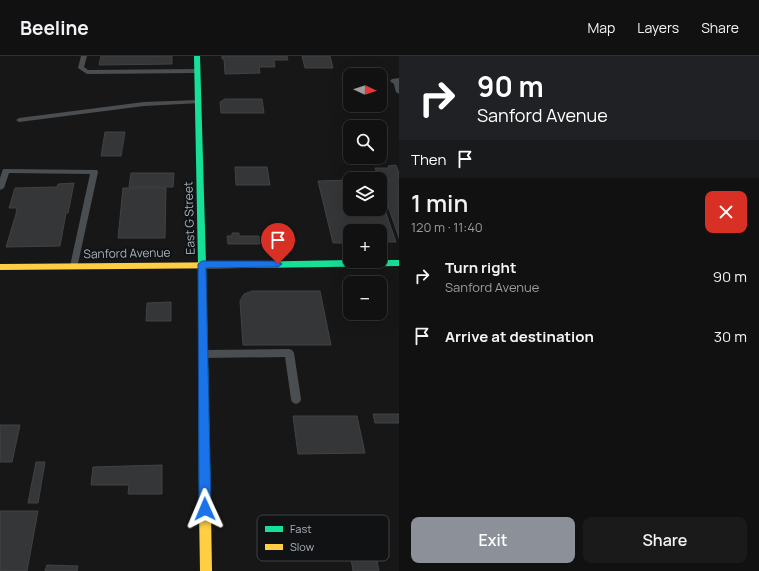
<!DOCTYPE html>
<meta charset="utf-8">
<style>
:root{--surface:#111112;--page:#1a1a1b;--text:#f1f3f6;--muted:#9c9d9f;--line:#303132;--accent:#8c9099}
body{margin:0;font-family:Manrope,sans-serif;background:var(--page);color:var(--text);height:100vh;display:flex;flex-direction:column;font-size:15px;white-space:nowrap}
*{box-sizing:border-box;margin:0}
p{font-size:13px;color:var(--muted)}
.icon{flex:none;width:22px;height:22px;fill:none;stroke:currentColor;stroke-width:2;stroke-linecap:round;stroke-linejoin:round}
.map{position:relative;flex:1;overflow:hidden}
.panel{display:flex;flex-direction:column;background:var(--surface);width:360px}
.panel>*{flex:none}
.top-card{background:#202124;color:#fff;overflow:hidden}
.needle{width:26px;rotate:93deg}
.controls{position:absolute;left:343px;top:12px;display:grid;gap:8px}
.controls a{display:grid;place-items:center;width:44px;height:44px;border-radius:8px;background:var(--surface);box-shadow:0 4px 16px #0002,0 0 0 1px var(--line);font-size:20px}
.pin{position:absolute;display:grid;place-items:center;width:34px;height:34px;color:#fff;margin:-41px -17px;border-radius:50% 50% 50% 0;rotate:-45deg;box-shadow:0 0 4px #0007}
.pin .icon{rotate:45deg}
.me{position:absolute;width:44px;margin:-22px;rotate:359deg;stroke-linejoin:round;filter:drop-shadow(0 0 3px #0008)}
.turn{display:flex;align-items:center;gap:14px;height:84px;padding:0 12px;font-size:18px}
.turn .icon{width:52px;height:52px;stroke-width:2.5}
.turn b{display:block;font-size:28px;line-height:34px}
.then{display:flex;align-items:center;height:38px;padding:0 12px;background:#0003;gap:8px;font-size:15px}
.round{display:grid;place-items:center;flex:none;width:42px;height:42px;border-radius:8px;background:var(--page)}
.headline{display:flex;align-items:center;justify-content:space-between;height:68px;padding:0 12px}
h1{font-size:24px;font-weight:600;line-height:30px}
.primary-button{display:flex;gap:8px;margin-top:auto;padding:8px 12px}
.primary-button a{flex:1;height:46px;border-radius:8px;background:var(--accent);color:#fff;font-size:16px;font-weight:600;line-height:46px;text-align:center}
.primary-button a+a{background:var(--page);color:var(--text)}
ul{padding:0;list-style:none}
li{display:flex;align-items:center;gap:12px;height:60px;padding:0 12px}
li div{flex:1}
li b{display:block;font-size:15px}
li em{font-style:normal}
header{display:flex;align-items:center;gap:24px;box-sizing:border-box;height:56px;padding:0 20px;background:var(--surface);border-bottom:1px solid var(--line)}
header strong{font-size:19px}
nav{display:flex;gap:22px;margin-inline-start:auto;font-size:14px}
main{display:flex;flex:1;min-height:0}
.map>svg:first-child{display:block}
.building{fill:#343638;stroke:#404244}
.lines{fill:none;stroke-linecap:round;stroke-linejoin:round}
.lane{fill:#4b4e51;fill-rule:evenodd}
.street{fill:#4b4e51;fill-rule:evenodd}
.fast{fill:#16e098;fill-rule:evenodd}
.slow{fill:#ffcf43;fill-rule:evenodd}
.route{fill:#1a73e8;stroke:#114b97}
.labels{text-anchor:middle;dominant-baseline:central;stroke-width:4;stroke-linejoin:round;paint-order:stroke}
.street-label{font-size:12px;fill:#a7b0ba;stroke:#111214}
.key{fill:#111214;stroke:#3e4146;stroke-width:1}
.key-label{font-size:11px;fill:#a7b0ba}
</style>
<header>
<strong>Beeline</strong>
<nav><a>Map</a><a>Layers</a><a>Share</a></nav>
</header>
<main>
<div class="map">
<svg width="399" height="515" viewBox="0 0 399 515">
<rect width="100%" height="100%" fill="#171718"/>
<g class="building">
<path d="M101,0H172V8L99,9Z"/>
<path d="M222,0H287L288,4H274L275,11H259L260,17L225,18L224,3H222Z"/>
<path d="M302,0H330L333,12H305Z"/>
<path d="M225,43H262L264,57H221L220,46Z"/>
<path d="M105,76H125L121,100H101Z"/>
<path d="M396,109L399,117V182L375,112H389L388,110Z"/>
<path d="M235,111H267L270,129H236Z"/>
<path d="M131,117H174L173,131H129Z"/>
<path d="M350,124V153H380V140L396,186H380V175H350V187H333L318,125Z"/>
<path d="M74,127L68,157H66L60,190L6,191L16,158L17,152H9L15,132L57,131L58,128Z"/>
<path d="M123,132H166L165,182H118Z"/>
<path d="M232,177H239V180H259L260,188H228L227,180H232Z"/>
<path d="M252,235H320L331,289H243L240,245L244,238Z"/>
<path d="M171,246V265H146L147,247Z"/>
<path d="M373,358H399V367H375Z"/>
<path d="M293,360H357L365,397L298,398Z"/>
<path d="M0,369H20L12,406H0Z"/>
<path d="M36,406H45L38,447H28Z"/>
<path d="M162,409V438H128L129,429H91L93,411Z"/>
<path d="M0,455H38L27,515H0Z"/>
<path d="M374,489L379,515H353L349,490Z"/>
<path d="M47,509L78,510L77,515H45Z"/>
</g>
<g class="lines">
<g class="lane">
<path d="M81,0H87L84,11L88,14L197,13L200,15L197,17L87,18L78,12Z"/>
<path d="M396,23L399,25V38L396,36L393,25Z"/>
<path d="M198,44L201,46L200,47L144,50L19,66L16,64L19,62L144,46Z"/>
<path d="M3,113L97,114L98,116L77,212H71L70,210L90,118L9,117L4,132L0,134V122Z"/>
<path d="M289,293L292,294L294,297L301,343L300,346L296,348L292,346L291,343L285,301L203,302L200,301L198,298L200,295L203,294Z"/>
</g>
<path class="street" d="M399,22V28L392,27L390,25L392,23Z"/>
<g class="fast">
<path d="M194,0H200L206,208L211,454L209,458L205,460L201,458L199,454L198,208Z"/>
<path d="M350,204H399V210L246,212L242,209L246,206Z"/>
</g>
<g class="slow">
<path d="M246,206L250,209L246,212L0,214V208Z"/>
<path d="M205,448L209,450L211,454L212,515H200L199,454L201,450Z"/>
</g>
</g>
<path class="route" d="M202,205H278L282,208L278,211L206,212L211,453L209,457L205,459L201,457L199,453L198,208Z"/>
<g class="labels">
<g class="street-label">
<text transform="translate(189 162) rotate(-92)">East G Street</text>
<text transform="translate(127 197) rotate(-1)">Sanford Avenue</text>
</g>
</g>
<rect x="257" y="459" width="132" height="46" rx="6" class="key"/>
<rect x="265" y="470" width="18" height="6" fill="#16e098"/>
<rect x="265" y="488" width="18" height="6" fill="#ffcf43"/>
<g class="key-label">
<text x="290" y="477">Fast</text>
<text x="290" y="495">Slow</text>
</g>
</svg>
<div class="controls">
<a><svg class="needle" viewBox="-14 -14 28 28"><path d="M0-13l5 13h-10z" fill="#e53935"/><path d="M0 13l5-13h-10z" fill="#9c9d9f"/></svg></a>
<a><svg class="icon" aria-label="search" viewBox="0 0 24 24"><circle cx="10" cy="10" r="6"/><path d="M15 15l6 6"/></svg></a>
<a><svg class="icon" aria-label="layers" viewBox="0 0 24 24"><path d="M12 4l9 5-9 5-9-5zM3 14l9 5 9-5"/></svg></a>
<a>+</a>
<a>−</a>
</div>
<div class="pin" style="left:278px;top:208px;background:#d93025"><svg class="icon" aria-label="arrive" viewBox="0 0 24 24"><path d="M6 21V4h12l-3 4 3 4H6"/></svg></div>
<svg class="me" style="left:205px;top:453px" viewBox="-20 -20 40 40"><path d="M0-17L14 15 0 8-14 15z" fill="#1a73e8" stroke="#fff" stroke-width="4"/></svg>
</div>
<section class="panel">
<div class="top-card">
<div class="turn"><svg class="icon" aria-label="right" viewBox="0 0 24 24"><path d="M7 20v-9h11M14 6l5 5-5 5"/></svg><div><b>90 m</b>Sanford Avenue</div></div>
<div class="then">Then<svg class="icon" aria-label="arrive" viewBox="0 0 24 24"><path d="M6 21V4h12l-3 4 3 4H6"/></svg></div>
</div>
<div class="headline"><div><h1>1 min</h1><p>120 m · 11:40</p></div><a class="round" style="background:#d93025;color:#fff"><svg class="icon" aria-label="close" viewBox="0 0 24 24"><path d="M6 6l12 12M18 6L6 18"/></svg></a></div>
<ul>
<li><svg class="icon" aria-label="right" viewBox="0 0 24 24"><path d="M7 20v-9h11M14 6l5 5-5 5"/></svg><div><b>Turn right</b><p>Sanford Avenue</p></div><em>90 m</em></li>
<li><svg class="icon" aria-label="arrive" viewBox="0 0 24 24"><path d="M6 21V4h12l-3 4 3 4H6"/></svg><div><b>Arrive at destination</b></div><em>30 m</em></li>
</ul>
<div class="primary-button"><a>Exit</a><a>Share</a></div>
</section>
</main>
